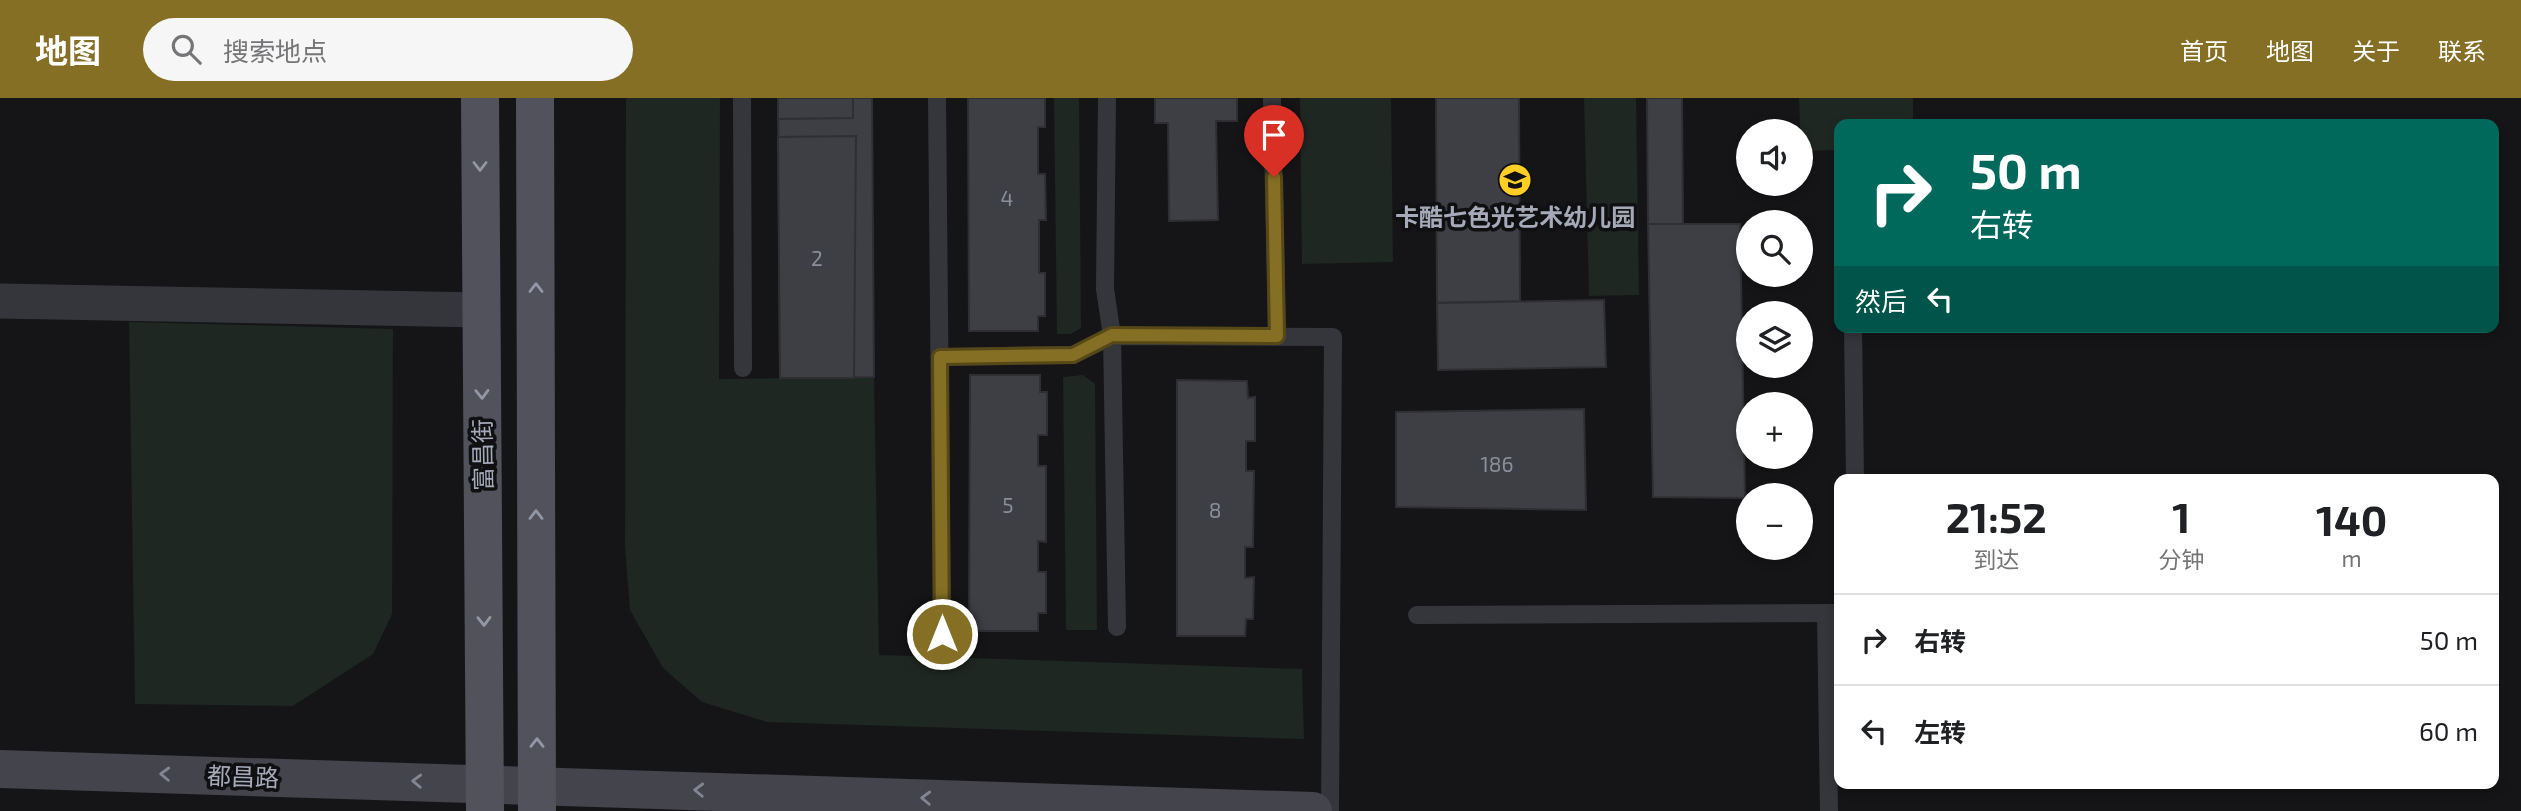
<!DOCTYPE html>
<html lang="zh">
<meta charset="utf-8">
<style>
:root{--surface:#fff;--page:#f6f6f6;--text:#202124;--muted:#757577;--line:#e0e0e0;--accent:#846f24}
body{margin:0;font-family:"Exo 2","Noto Sans SC",sans-serif;background:var(--page);color:var(--text);height:100vh;display:flex;flex-direction:column;font-size:26px;white-space:nowrap}
*{box-sizing:border-box;margin:0}
p{font-size:23px;color:var(--muted)}
.icon{flex:none;width:38px;height:38px;fill:none;stroke:currentColor;stroke-width:2;stroke-linecap:round;stroke-linejoin:round}
.map{position:relative;flex:1;overflow:hidden}
.details{position:absolute;left:1834px;top:376px;width:665px;height:315px;display:flex;flex-direction:column;background:var(--surface);border-radius:14px;box-shadow:0 4px 10px #0003}
.details>*{flex:none}
.hud{position:absolute;left:1834px;top:21px;width:665px;height:214px;border-radius:14px;box-shadow:0 4px 10px #0003;background:#00695c;color:#fff;overflow:hidden}
.fabs{position:absolute;left:1736px;top:21px;display:grid;gap:14px}
.fabs a{display:grid;place-items:center;width:77px;height:77px;border-radius:50%;background:var(--surface);box-shadow:0 4px 10px #0003;font-size:35px}
.pin{position:absolute;display:grid;place-items:center;width:60px;height:60px;color:#fff;margin:-72px -30px;border-radius:50% 50% 50% 0;rotate:-45deg;box-shadow:0 0 7px #0007}
.pin .icon{rotate:45deg}
.me{position:absolute;width:77px;margin:-38px;rotate:0deg;stroke-linejoin:round;filter:drop-shadow(0 0 5px #0008)}
.turn{display:flex;align-items:center;gap:24px;height:147px;padding:0 21px;font-size:32px}
.turn .icon{width:91px;height:91px;stroke-width:2.5}
.turn b{display:block;font-size:49px;line-height:60px}
.then{display:flex;align-items:center;height:66px;padding:0 21px;background:#0003;gap:14px;font-size:26px}
.eta{display:flex;justify-content:space-evenly;align-items:center;height:119px;text-align:center}
.eta b{font-size:42px;font-weight:700;line-height:49px}
ul{padding:0;list-style:none}
li{display:flex;align-items:center;gap:21px;height:91px;padding:0 21px;border-top:2px solid var(--line)}
li div{flex:1}
li b{display:block;font-size:26px}
li em{font-style:normal}
header{display:flex;align-items:center;gap:42px;box-sizing:border-box;height:98px;padding:0 35px;background:var(--accent);color:#fff}
header strong{font-size:33px}
nav{display:flex;gap:38px;margin-inline-start:auto;font-size:24px}
.search{width:490px;height:63px;background:var(--page);display:flex;align-items:center;gap:18px;box-sizing:border-box;padding:0 24px;border-radius:38px;color:var(--muted);font-size:26px}
.map>svg:first-child{display:block}
.green{fill:#1e2721}
.building{fill:#3e3f44;stroke:#2f2f33;stroke-width:2}
.lines{fill:none;stroke-linecap:round;stroke-linejoin:round}
.lane{stroke:#35363c;stroke-width:18}
.street{stroke:#35363c;stroke-width:35}
.secondary{stroke:#43444c;stroke-width:38}
.primary{stroke:#51525c;stroke-width:38}
.oneway{stroke:#9498a6}
.oneway2{stroke:#838692}
.route-casing{stroke:#564817;stroke-width:18}
.route{stroke:#846f24;stroke-width:12}
.labels{text-anchor:middle;dominant-baseline:central;stroke-width:7;stroke-linejoin:round;paint-order:stroke}
.number-label{font-size:21px;fill:#8b8e9b}
.poi-label{font-size:24px;font-weight:bold;fill:#a5a9b8;stroke:#101012}
.street-label{font-size:24px;fill:#a5a9b8;stroke:#101012}
</style>
<header>
<strong>地图</strong>
<div class="search"><svg class="icon" aria-label="search" viewBox="0 0 24 24"><circle cx="10" cy="10" r="6"/><path d="M15 15l6 6"/></svg>搜索地点</div>
<nav><a>首页</a><a>地图</a><a>关于</a><a>联系</a></nav>
</header>
<div class="map">
<svg width="2521" height="713" viewBox="0 0 2521 713">
<rect width="100%" height="100%" fill="#151517"/>
<g class="green">
<path d="M626,0H720L719,281L874,279L879,557L1302,571L1304,641L767,624L702,604L663,570L630,512L625,449Z"/>
<path d="M1054,0H1079L1081,230L1071,236H1057Z"/>
<path d="M1300,0H1391L1393,164L1302,166Z"/>
<path d="M1584,0H1636L1639,197L1589,198Z"/>
<path d="M1799,0H1913V26H1839V52L1801,53Z"/>
<path d="M129,224L393,231L392,516L373,556L293,608L135,606Z"/>
<path d="M1083,277L1095,286L1097,532H1066L1063,279Z"/>
</g>
<g class="building">
<path d="M778,0H872L874,279L780,280Z"/>
<path d="M778,0H853V20L778,21Z"/>
<path d="M968,0H1045V29H1038V76H1045L1046,122H1039V175H1045V218H1038V233H969Z"/>
<path d="M1155,0H1237V23H1216L1218,122L1169,123L1168,25H1155Z"/>
<path d="M1436,0H1519L1520,203L1437,205Z"/>
<path d="M1647,0H1682L1683,126H1648Z"/>
<path d="M856,38L854,280H780L778,39Z"/>
<path d="M1648,126H1740L1745,400L1653,399Z"/>
<path d="M1604,202L1606,269L1438,272L1437,205Z"/>
<path d="M970,277H1040V294H1047V337H1038V368H1046V444L1038,443V474H1046V515H1038V533H969Z"/>
<path d="M1177,282L1247,283L1248,300L1255,299V343H1246V373H1254L1253,449H1245V480L1254,479L1253,521H1246L1245,538H1177Z"/>
<path d="M1584,311L1586,412L1396,409V314Z"/>
</g>
<g class="lines">
<g class="lane">
<path d="M742,0L743,270"/>
<path d="M937,0L942,536"/>
<path d="M1107,0L1105,191L1112,238L1117,529"/>
<path d="M1272,0L1277,238"/>
<path d="M1853,229L1855,382"/>
<path d="M940,259L1073,257L1112,238L1333,239L1330,713"/>
<path d="M1826,515L1829,713"/>
<path d="M1417,517L1839,515"/>
</g>
<path class="street" d="M0,203L481,212"/>
<path class="secondary" d="M0,671L1313,713"/>
<g class="primary">
<path d="M480,0L485,713"/>
<path d="M535,0L537,713"/>
</g>
</g>
<defs><path id="oneway-chevron" d="M-2-3.5L2.5 0L-2 3.5" fill="none" stroke-width="1.6" stroke-linecap="round" stroke-linejoin="round" transform="scale(1.75)"/></defs>
<g class="oneway">
<use href="#oneway-chevron" transform="translate(480 68) rotate(90)"/>
<use href="#oneway-chevron" transform="translate(536 190) rotate(-90)"/>
<use href="#oneway-chevron" transform="translate(482 296) rotate(89)"/>
<use href="#oneway-chevron" transform="translate(536 417) rotate(-90)"/>
<use href="#oneway-chevron" transform="translate(484 523) rotate(89)"/>
<use href="#oneway-chevron" transform="translate(537 645) rotate(-90)"/>
</g>
<g class="oneway2">
<use href="#oneway-chevron" transform="translate(165 676) rotate(-178)"/>
<use href="#oneway-chevron" transform="translate(417 683) rotate(-178)"/>
<use href="#oneway-chevron" transform="translate(699 692) rotate(-178)"/>
<use href="#oneway-chevron" transform="translate(926 700) rotate(-178)"/>
</g>
<g class="lines">
<defs>
<path id="route" d="M942,536L940,259L1073,257L1112,237L1277,238L1274,79"/>
</defs>
<use href="#route" class="route-casing"/>
<use href="#route" class="route"/>
</g>
<defs>
<symbol id="school-disc" viewBox="-11 -11 22 22"><circle r="9.5" fill="#ffce25" stroke="#101012"/><path d="M0-5L7-2L0 1L-7-2ZM-4 1L0 2.5L4 1V4Q0 6-4 4Z" fill="#111"/></symbol>
</defs>
<g fill-rule="evenodd">
<use href="#school-disc" x="1496" y="63" width="38" height="38"/>
</g>
<g class="labels">
<g class="number-label">
<text x="1007" y="99">4</text>
<text x="817" y="159">2</text>
<text x="1497" y="365">186</text>
<text x="1008" y="406">5</text>
<text x="1215" y="411">8</text>
</g>
<g class="poi-label">
<text x="1515" y="118">卡酷七色光艺术幼儿园</text>
</g>
<g class="street-label">
<text transform="translate(482 357) rotate(-91)">富昌街</text>
<text transform="translate(243 678) rotate(2)">都昌路</text>
</g>
</g>
</svg>
<div class="fabs">
<a><svg class="icon" aria-label="sound" viewBox="0 0 24 24"><path d="M4 9h4l5-4v14l-5-4H4zM17 9q2 3 0 6"/></svg></a>
<a><svg class="icon" aria-label="search" viewBox="0 0 24 24"><circle cx="10" cy="10" r="6"/><path d="M15 15l6 6"/></svg></a>
<a><svg class="icon" aria-label="layers" viewBox="0 0 24 24"><path d="M12 4l9 5-9 5-9-5zM3 14l9 5 9-5"/></svg></a>
<a>+</a>
<a>−</a>
</div>
<div class="pin" style="left:1274px;top:79px;background:#d93025"><svg class="icon" aria-label="arrive" viewBox="0 0 24 24"><path d="M6 21V4h12l-3 4 3 4H6"/></svg></div>
<svg class="me" style="left:942px;top:536px" viewBox="-20 -20 40 40"><circle r="17" fill="#846f24" stroke="#fff" stroke-width="3"/><path d="M0-11L8 9 0 5-8 9z" fill="#fff"/></svg>
<div class="hud">
<div class="turn"><svg class="icon" aria-label="right" viewBox="0 0 24 24"><path d="M7 20v-9h11M14 6l5 5-5 5"/></svg><div><b>50 m</b>右转</div></div>
<div class="then">然后<svg class="icon" aria-label="left" viewBox="0 0 24 24"><path d="M17 20v-9H6M10 6l-5 5 5 5"/></svg></div>
</div>
<section class="details">
<div class="eta">
<div><b>21:52</b><p>到达</p></div>
<div><b>1</b><p>分钟</p></div>
<div><b>140</b><p>m</p></div>
</div>
<ul>
<li><svg class="icon" aria-label="right" viewBox="0 0 24 24"><path d="M7 20v-9h11M14 6l5 5-5 5"/></svg><div><b>右转</b></div><em>50 m</em></li>
<li><svg class="icon" aria-label="left" viewBox="0 0 24 24"><path d="M17 20v-9H6M10 6l-5 5 5 5"/></svg><div><b>左转</b></div><em>60 m</em></li>
</ul>
</section>
</div>
